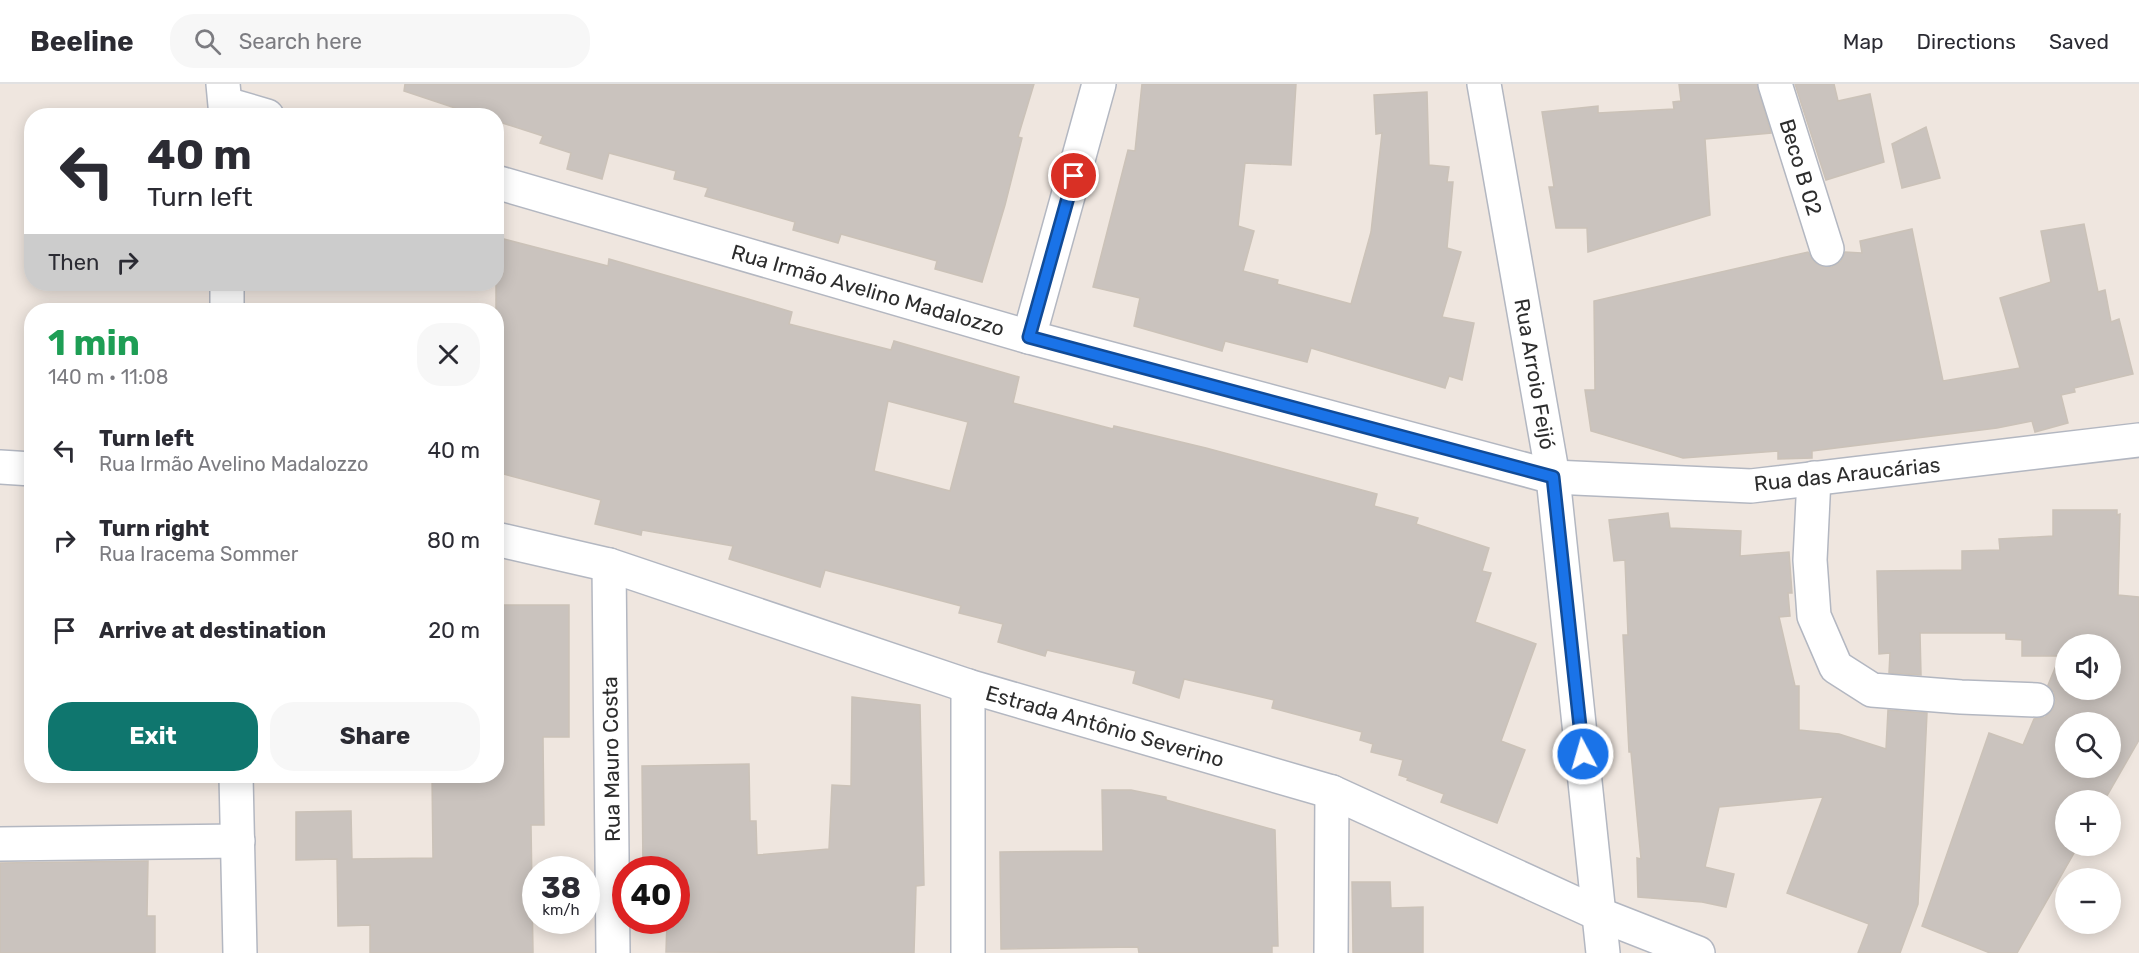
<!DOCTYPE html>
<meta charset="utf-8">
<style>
:root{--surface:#fff;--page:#f7f7f7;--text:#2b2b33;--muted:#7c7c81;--line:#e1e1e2;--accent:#0f766e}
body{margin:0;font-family:Rubik,sans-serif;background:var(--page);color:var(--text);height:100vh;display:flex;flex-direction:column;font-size:22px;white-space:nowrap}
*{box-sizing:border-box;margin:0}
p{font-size:20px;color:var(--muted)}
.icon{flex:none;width:33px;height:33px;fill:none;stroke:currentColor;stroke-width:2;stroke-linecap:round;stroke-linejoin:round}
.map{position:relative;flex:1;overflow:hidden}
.sheet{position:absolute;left:24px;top:219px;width:480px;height:480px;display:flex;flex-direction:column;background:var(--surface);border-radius:24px;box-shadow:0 3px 15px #0003}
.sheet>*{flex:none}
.guide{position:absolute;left:24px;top:24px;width:480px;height:183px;border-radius:24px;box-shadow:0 3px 15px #0003;background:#fff;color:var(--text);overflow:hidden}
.fabs{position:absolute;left:2055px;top:550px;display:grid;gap:12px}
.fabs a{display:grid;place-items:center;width:66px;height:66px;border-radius:50%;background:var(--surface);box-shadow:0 3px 15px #0003;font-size:30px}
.speed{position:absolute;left:522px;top:772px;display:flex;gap:12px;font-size:30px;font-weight:700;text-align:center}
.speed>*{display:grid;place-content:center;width:78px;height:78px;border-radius:50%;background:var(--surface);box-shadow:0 3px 15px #0003;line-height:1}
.speed small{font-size:15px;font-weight:400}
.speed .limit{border:9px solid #d22;background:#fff;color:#111}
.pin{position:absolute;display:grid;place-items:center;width:51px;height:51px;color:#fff;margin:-26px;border:3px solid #fff;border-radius:50%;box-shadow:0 2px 6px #0007}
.me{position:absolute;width:66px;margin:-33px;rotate:354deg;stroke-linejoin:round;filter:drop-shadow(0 0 4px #0008)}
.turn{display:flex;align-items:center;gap:21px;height:126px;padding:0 24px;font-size:27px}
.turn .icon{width:78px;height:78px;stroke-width:2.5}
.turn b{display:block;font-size:42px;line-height:51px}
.then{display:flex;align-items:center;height:57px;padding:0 24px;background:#0003;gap:12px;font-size:22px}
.round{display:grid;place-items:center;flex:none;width:63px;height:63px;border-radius:24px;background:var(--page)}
.overview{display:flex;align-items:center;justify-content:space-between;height:102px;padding:0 24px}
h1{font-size:36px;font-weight:700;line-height:45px;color:#1e9e55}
.primary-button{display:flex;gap:12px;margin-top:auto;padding:12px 24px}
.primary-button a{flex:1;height:69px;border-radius:24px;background:var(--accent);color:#fff;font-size:24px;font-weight:700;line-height:69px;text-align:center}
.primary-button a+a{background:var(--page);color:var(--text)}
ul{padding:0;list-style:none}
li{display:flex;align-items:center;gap:18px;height:90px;padding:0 24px}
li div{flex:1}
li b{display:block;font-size:22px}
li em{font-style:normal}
header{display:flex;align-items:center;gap:36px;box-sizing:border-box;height:84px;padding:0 30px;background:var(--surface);border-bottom:2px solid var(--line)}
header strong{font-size:28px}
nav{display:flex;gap:33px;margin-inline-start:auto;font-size:21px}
.search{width:420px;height:54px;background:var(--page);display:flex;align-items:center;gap:15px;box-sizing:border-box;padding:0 21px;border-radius:24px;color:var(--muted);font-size:22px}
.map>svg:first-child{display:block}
.building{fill:#cac3be;stroke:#cbc2b8;stroke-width:1.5;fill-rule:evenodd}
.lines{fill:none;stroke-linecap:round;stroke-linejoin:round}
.street-casing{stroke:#b3b7c1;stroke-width:36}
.secondary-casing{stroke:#b3b7c1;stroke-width:36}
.street{stroke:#fff;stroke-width:33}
.secondary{stroke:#fff;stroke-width:33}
.route-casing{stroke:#114b97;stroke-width:15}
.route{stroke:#1a73e8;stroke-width:10}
.labels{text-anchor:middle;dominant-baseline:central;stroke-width:5;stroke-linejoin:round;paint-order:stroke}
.street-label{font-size:21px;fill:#2d2d2d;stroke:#fff}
</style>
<header>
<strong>Beeline</strong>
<div class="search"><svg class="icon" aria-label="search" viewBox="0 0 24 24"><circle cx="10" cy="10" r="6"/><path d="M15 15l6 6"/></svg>Search here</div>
<nav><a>Map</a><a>Directions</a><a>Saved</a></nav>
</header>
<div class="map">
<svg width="2139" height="869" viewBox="0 0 2139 869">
<rect width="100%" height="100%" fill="#efe6df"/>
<g class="building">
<path d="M405,0H1034L1018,53L1022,54L1005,121L982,198L935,185L937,177L841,150L838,159L793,146L795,138L705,112L708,104L674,95L676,87L609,69L602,95L567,85L571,69L540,59L543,52L496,37V32H479L404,7Z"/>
<path d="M1142,0H1296L1291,81L1245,79L1238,142L1254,147L1243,187L1278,196L1277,200L1351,220L1371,148L1382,49L1376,50L1374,11L1427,8L1429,81L1449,83L1447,98H1453L1447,164L1461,168L1442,233L1474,239L1462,296L1449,292L1445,304L1311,264L1307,278L1225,257L1222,267L1134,242L1140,214L1093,203L1128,66L1135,67Z"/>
<path d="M1679,0H1757L1771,49L1705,55L1710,131L1588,168L1587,144H1556L1549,103H1554L1542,28L1598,22V29L1674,25L1673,18L1681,17Z"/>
<path d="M1795,0H1834L1838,17L1870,10L1884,78L1826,96Z"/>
<path d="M1926,43L1940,94L1902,104L1892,60Z"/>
<path d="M2084,140L2098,208L2105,206L2111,238L2119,235L2133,290L2074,304L2075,308L2061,311L2068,339L2035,348L2032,337L1997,344L1812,367V374L1778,375V367L1683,374L1591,347L1585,306H1595L1594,217L1808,168L1815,179L1824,183H1832L1841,177L1845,168L1862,169L1860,157L1912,145L1943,297L2020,284L2000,214L2051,198L2041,147Z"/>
<path d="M496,153L608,182L609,175L748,215L792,228L789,240L891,266L894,257L1019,293L1013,319L1113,345L1114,342L1206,364L1377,410L1374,422L1418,434L1416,440L1489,464L1482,487L1491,489L1475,538L1536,560L1501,657L1525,666L1497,739L1441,718L1444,710L1407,696L1408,694L1399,691L1403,676L1371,668L1373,660L1360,656L1362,648L1272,624L1274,616L1184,595L1179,614L1133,599L1136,587L1047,566L1045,572L998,558L1003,540L959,529L961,522L825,486L820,503L729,475L733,462L642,446L641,451L595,440L601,416L496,388ZM888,317L968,338L950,407L874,387Z"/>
<path d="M2053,426H2117V431L2120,430L2118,511L2139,513V656L2104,717H2066V762H2078L2017,869H1990L1922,842L1989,649L2023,661L2034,635L2045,633L2053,625L2056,616L2054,608L2048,601L2060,572H2022V556L2006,555V549H1920L1921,591L1889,589L1890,569L1879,570L1877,487L1962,486V467L2000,466L1999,455L2053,452ZM2066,561H2110V606H2066ZM2066,639H2110V684H2066Z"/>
<path d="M1668,429L1670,444L1741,447L1740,472L1789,468L1792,509H1788L1790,532L1779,533L1795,602H1799V646L1839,650L1886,665L1888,626L1927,629L1918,820L1900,869H1858L1869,840L1787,809L1823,713L1719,723L1705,783L1734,790L1726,823L1702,818L1638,813L1637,774L1641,775L1631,668H1629L1623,551H1628L1625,476L1614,477L1609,436Z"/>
<path d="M496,521H569V653H543L544,741H531L533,869H370V841L338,842L337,775L296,776V728L351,727L352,775L433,774L432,692H496Z"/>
<path d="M852,613L920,621L924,801L916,802L914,869L666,868L667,837H676V786H643L642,682L749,680L750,737H756L757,771L829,765L832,701L851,702Z"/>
<path d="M1102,706H1131L1166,713V716L1275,746L1278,862H1272V869H1139L1138,863L1001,865L1000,768L1103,767Z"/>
<path d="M148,777L147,832H155V869H0V779Z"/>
<path d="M1352,798H1390L1391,824L1423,823V869H1353Z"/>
</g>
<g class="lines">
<defs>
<g id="street">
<path d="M1775,0L1827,165"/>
<path d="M226,20L267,32"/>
<path d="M496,98L1029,253L1553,393L1751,402L2139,356"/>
<path d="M1029,253L1099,0"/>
<path d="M1814,394L1810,476L1814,532L1836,583L1872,606L1961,613L2037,616"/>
<path d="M609,481L613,869"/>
<path d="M0,760L238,757"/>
<path d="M1601,831L1698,869"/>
<path d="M968,869V602"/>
<path d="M1331,869L1332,708"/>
</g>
<g id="secondary">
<path d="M223,0L226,32"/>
<path d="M1484,0L1553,393L1603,869"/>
<path d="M227,200V226"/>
<path d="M0,383L32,385"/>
<path d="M496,455L609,481L968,602L1332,708L1601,831"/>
<path d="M236,692L240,869"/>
</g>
</defs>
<use href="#street" class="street-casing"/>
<use href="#secondary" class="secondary-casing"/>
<use href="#street" class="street"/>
<use href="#secondary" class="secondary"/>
</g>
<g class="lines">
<defs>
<path id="route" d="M1074,92L1029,253L1553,393L1583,670"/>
</defs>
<use href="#route" class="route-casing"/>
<use href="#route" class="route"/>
</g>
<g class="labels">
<g class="street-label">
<text transform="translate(1801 83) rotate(73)">Beco B 02</text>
<text transform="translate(868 206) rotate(16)">Rua Irmão Avelino Madalozzo</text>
<text transform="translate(1535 290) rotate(80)">Rua Arroio Feijó</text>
<text transform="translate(1847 390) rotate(-6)">Rua das Araucárias</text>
<text transform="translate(1105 642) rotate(16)">Estrada Antônio Severino</text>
<text transform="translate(611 675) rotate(-91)">Rua Mauro Costa</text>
</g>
</g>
</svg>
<div class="fabs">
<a><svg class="icon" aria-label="sound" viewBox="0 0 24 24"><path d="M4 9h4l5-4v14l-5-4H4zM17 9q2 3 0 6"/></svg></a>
<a><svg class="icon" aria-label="search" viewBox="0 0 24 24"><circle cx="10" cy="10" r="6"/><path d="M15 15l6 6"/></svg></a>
<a>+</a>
<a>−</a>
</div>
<div class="speed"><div>38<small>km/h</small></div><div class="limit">40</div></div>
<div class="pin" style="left:1074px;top:92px;background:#d93025"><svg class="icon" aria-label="arrive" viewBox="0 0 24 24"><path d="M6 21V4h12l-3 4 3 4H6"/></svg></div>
<svg class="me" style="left:1583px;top:670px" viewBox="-20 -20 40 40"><circle r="17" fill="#1a73e8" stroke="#fff" stroke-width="3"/><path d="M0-11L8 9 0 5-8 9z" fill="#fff"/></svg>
<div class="guide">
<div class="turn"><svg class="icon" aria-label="left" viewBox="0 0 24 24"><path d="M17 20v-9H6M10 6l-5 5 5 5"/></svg><div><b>40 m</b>Turn left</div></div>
<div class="then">Then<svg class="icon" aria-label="right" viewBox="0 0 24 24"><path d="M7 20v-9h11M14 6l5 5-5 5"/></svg></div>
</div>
<section class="sheet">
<div class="overview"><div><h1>1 min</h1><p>140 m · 11:08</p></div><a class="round"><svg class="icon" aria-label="close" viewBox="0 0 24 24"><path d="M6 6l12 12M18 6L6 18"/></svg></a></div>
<ul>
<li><svg class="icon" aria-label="left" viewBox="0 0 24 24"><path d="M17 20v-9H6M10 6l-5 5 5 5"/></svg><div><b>Turn left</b><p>Rua Irmão Avelino Madalozzo</p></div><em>40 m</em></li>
<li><svg class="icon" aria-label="right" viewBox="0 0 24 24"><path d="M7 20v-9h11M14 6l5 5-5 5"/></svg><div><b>Turn right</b><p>Rua Iracema Sommer</p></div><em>80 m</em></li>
<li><svg class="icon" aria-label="arrive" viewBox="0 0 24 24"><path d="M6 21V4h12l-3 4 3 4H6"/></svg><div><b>Arrive at destination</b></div><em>20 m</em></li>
</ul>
<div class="primary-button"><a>Exit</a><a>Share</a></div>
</section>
</div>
